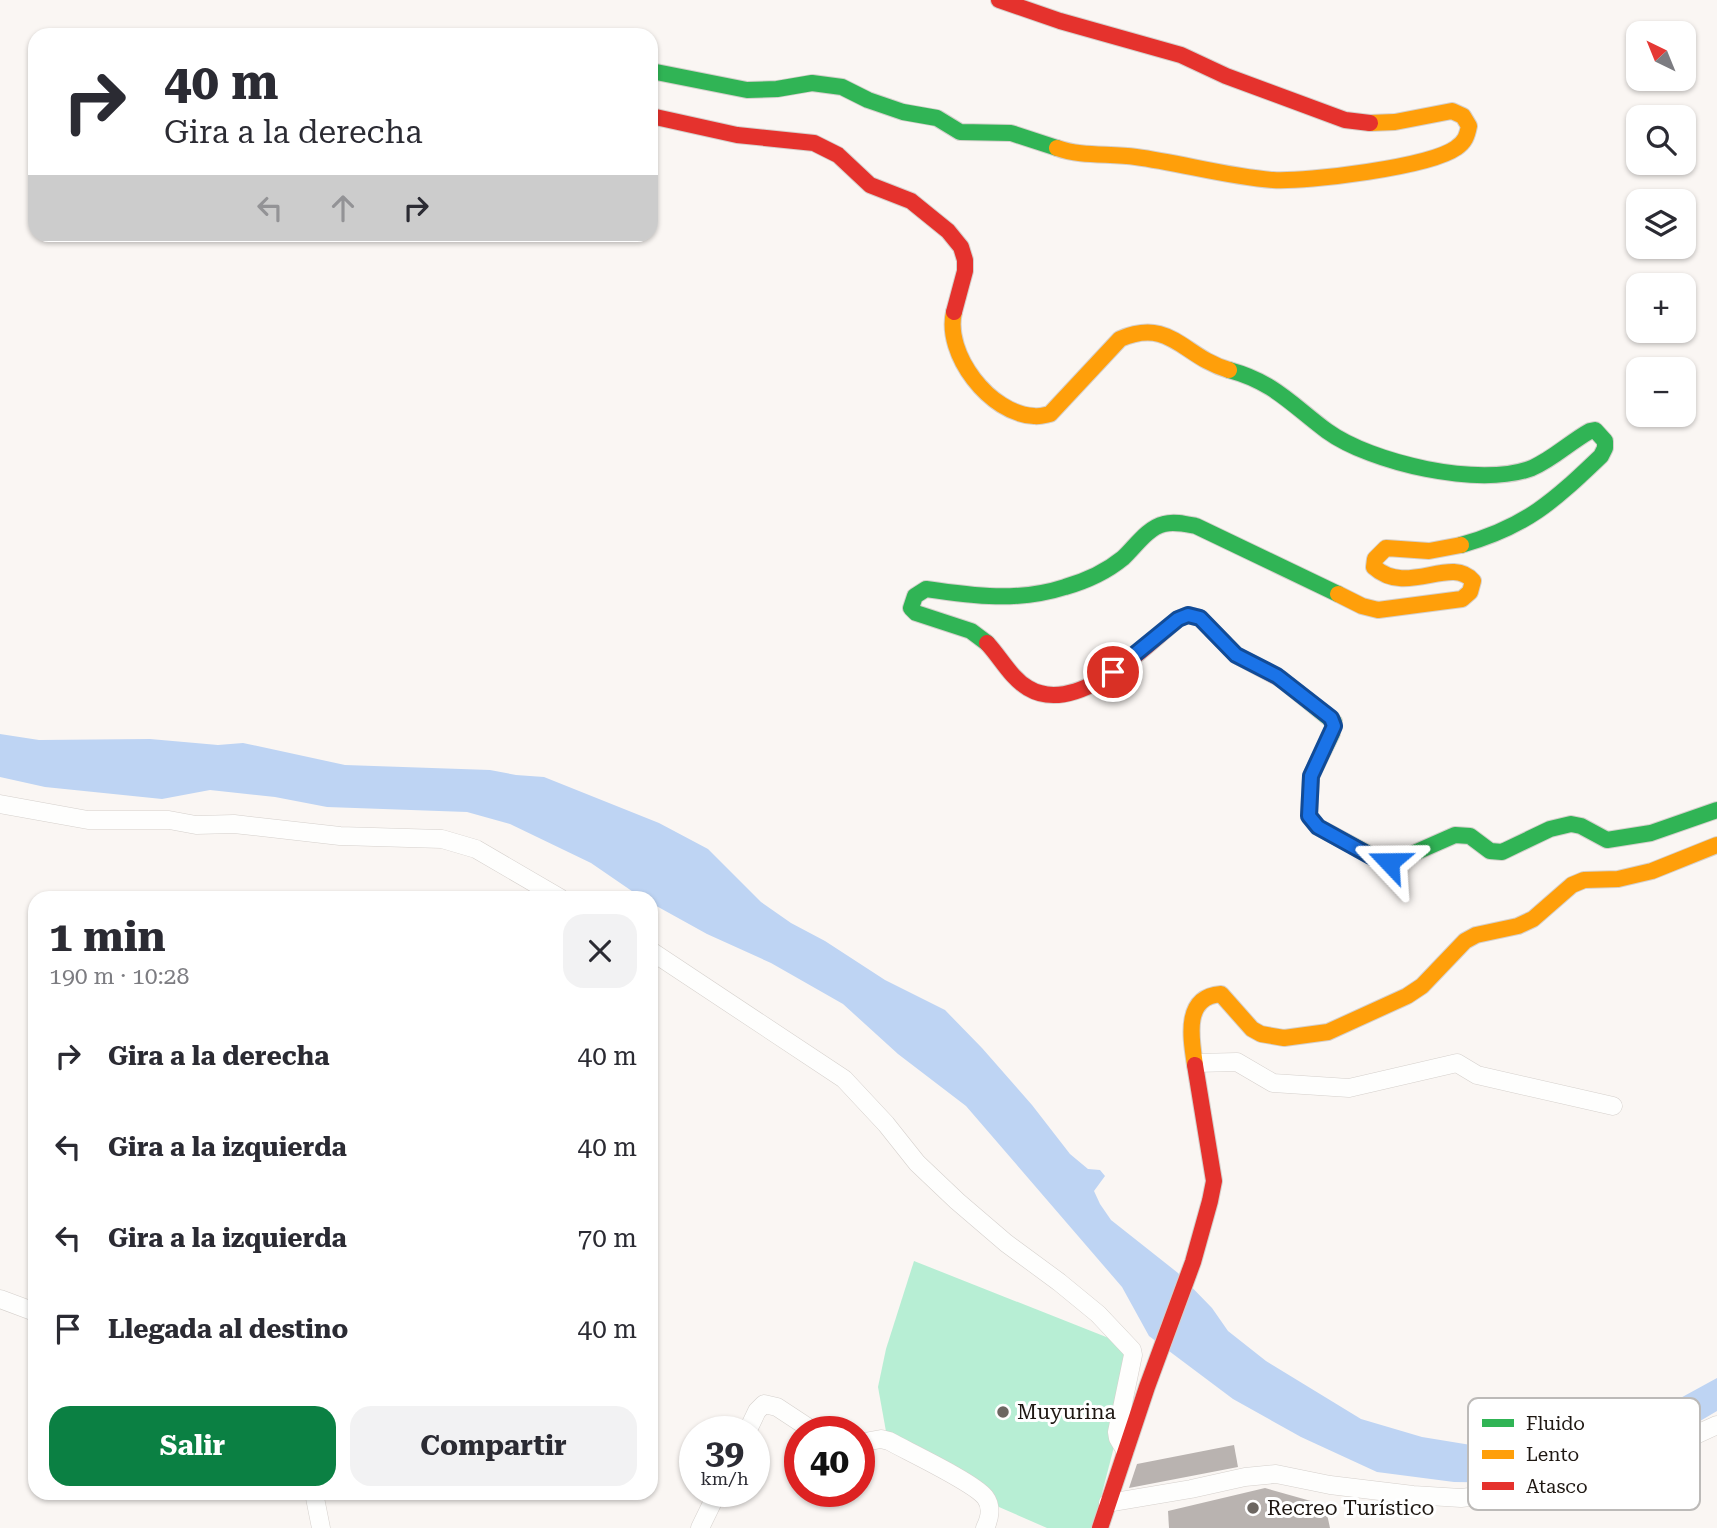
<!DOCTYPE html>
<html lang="es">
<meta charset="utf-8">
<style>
:root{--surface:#fff;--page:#f2f2f3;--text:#2b2b33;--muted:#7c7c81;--accent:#0b8043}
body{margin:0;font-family:"Roboto Serif",serif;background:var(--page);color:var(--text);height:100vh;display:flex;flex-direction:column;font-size:26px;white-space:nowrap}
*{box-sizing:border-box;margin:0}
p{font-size:23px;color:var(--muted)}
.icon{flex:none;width:38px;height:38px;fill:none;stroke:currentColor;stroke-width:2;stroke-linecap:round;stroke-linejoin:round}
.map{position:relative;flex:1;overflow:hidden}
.panel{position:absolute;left:28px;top:891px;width:630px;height:609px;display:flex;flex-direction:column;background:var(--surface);border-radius:21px;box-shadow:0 2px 5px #0004}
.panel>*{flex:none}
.hud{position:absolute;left:28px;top:28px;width:630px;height:214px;border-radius:21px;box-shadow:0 2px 5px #0004;background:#fff;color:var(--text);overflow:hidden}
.needle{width:46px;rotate:317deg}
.fabs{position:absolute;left:1626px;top:21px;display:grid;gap:14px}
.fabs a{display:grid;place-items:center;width:70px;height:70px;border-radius:14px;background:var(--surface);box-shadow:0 2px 5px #0004;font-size:35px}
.speed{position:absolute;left:679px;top:1416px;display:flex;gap:14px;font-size:35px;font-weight:700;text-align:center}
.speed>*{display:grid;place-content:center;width:91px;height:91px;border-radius:50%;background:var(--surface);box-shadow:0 2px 5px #0004;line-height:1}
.speed small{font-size:18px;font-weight:400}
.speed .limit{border:10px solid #d22;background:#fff;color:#111}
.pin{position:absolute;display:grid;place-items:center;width:60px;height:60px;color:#fff;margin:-30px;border:4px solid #fff;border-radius:50%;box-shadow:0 2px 7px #0007}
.me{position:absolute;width:77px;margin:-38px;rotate:293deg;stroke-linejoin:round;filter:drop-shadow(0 0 5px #0008)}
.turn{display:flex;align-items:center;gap:24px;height:147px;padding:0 21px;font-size:32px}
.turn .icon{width:91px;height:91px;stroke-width:2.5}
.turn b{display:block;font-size:49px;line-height:60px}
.lanes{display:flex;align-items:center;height:66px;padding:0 21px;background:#0003;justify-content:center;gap:35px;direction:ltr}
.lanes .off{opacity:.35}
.round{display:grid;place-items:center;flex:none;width:74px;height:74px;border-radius:21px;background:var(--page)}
.summary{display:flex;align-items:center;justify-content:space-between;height:119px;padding:0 21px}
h1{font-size:42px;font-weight:700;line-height:52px}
.primary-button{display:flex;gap:14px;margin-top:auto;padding:14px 21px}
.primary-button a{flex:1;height:80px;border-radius:21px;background:var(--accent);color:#fff;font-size:28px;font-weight:700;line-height:80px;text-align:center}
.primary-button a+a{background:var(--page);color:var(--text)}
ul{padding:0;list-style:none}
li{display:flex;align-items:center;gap:21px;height:91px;padding:0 21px}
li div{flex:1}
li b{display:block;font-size:26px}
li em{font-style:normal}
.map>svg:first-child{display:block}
.green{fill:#b7eed4}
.water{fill:#bed4f3}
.building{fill:#b9b3b0}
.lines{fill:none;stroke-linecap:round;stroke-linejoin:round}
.street-casing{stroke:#d5d0cc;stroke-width:19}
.fast-casing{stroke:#d5d0cc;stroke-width:18}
.slow-casing{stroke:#d5d0cc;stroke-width:18}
.jam-casing{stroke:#d5d0cc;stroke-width:18}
.street{stroke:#fefefd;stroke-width:18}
.fast{stroke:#30b455;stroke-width:16}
.slow{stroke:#ff9f0a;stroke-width:16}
.jam{stroke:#e5322d;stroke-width:16}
.route-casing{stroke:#114b97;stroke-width:18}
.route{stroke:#1a73e8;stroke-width:12}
.poi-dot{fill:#6c6661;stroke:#fff;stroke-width:2.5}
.labels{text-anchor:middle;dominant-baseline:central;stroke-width:6;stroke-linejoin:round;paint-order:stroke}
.poi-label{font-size:21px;fill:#1f1813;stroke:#fff;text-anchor:start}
.key{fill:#fff;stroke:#bcbab8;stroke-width:2}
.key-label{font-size:19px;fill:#1f1813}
</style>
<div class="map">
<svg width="1717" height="1528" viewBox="0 0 1717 1528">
<rect width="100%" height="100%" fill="#faf6f3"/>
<path class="green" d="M914,1261L1139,1350L1093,1528H1047L969,1494L887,1437L878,1387L886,1349Z"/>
<path class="water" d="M0,734L39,740L150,739L218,745L243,743L345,765L490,770L516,775L544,777L659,823L708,849L761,902L791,923L825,941L885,980L945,1010L982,1048L1032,1105L1070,1154L1088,1169L1100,1170L1105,1176L1094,1191L1100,1204L1111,1220L1178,1273L1212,1308L1228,1331L1266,1361L1361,1419L1422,1437L1477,1446L1552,1444L1604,1431L1675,1401L1717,1378V1411L1673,1437L1607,1464L1527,1483L1454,1482L1377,1472L1301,1437L1233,1399L1149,1336L1122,1287L966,1106L898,1054L843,1004L771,963L707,934L651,903V898H642L591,863L510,824L467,812L327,807L275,797L210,790L162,799L45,787L0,777Z"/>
<g class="building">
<path d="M1234,1445L1238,1467L1129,1488L1137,1464Z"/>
<path d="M1265,1488L1325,1505L1330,1528H1169L1168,1511Z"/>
</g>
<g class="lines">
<defs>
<g id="street">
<path d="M0,804L88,820H169L196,825L234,824L340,836L442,839L476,849L560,898"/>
<path d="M651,951L844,1079L886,1124L917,1163L957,1201L1006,1243L1059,1282L1098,1314L1132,1350L1133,1355L1117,1432L1118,1438L1125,1450"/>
<path d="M1196,1063L1237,1062L1273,1083L1349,1088L1457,1063L1477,1075L1613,1106"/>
<path d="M0,1299L35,1312"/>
<path d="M747,1432L757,1411L764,1404L777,1407L815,1432"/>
<path d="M859,1443L881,1439L889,1441C909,1452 973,1482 985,1497C992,1506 990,1518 985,1528"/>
<path d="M314,1493L321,1528"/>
<path d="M1108,1503L1191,1489L1245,1477L1276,1474L1330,1485L1413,1495L1461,1498L1504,1493L1568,1482L1617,1468L1656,1453L1717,1425"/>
<path d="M700,1528L718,1491"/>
</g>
<g id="fast">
<path d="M651,71L747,90L777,89L812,83L842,87L868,100L903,112L937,118L960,132L1011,133L1057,148"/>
<path d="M1229,370C1274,382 1292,405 1327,431C1371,463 1480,488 1532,468C1553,459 1570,442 1590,431L1595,430L1605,441V448L1601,456C1554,501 1526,527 1461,545"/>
<path d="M987,643L971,631L916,613L911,608L915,596L926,589C973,596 1019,602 1065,587C1086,581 1106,572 1123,558C1135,547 1147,528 1164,524C1174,521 1186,524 1196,526L1338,594"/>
<path d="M1281,679L1334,722L1332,733L1311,776L1309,816L1318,827L1382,861H1396L1455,835L1470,836L1490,851L1502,852L1550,829L1571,824L1581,826L1607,840L1651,833L1717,810"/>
</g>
<g id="slow">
<path d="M1057,148C1082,157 1110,153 1136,157C1181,163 1229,177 1273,180C1308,182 1429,167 1456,148C1465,142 1467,136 1469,126L1463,116L1452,111L1395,122L1370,123"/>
<path d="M954,312C944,354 990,414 1034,416C1039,417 1045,415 1050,414L1120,339C1171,317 1183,357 1229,370"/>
<path d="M1338,594L1362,606L1378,610L1462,599L1470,592L1473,581C1451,555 1407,597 1374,567L1375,559L1386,548L1429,551L1461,545"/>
<path d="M1195,1065C1191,1038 1183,997 1221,994L1252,1029L1261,1034L1284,1038L1328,1032L1407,996L1422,986L1465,941L1476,935L1518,926L1533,919L1572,885L1584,880L1618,879L1652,871L1717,845"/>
</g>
<g id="jam">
<path d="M999,0L1060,21L1181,55L1226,76L1345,120L1370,123"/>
<path d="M651,116L737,135L814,143L838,155L870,185L911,201L948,231L961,247L965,260V271L954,312"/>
<path d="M987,643C1001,658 1011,678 1028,688C1076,717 1144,648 1178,619L1188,615L1200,618L1236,655L1281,679"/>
<path d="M1100,1528L1147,1387L1193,1262L1210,1201L1214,1181L1195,1065"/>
</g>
</defs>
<use href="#street" class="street-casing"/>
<use href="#fast" class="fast-casing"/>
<use href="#slow" class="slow-casing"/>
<use href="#jam" class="jam-casing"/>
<use href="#street" class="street"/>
<use href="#fast" class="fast"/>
<use href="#slow" class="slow"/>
<use href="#jam" class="jam"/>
</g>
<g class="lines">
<defs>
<path id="route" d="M1113,672L1178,619L1188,615L1200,618L1236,655L1277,676L1331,718L1334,726L1311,776L1309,816L1318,827L1374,858L1389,862"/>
</defs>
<use href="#route" class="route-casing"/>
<use href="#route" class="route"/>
</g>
<g class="poi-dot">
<circle cx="1003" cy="1412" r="7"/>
<circle cx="1253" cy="1508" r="7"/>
</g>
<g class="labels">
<g class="poi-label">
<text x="1017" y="1412">Muyurina</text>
<text x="1267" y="1508">Recreo Turístico</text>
</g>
</g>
<rect x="1468" y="1398" width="232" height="112" rx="10" class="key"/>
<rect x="1482" y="1419" width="32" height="8" fill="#30b455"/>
<rect x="1482" y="1450" width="32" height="9" fill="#ff9f0a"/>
<rect x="1482" y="1482" width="32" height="8" fill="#e5322d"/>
<g class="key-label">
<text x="1526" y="1430">Fluido</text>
<text x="1526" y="1461">Lento</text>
<text x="1526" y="1493">Atasco</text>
</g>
</svg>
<div class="fabs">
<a><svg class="needle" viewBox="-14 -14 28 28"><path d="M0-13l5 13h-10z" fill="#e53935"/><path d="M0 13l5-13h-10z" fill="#7c7c81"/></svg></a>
<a><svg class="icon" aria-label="search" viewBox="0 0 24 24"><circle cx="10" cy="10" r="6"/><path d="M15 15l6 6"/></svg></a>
<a><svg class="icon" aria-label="layers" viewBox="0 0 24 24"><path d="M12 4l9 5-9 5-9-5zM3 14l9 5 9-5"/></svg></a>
<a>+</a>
<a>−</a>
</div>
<div class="speed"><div>39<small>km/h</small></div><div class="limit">40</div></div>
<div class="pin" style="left:1113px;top:672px;background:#d93025"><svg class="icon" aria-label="arrive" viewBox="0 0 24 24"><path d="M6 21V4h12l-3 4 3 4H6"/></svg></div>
<svg class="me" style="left:1389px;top:862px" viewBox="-20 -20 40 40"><path d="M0-17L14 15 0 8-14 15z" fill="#1a73e8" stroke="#fff" stroke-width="4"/></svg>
<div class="hud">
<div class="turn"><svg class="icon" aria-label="right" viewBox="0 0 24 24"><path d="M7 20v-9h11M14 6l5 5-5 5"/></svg><div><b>40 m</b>Gira a la derecha</div></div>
<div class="lanes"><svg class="icon off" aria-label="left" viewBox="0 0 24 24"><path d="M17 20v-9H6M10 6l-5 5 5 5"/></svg><svg class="icon off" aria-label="ahead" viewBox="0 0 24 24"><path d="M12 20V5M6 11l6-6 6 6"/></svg><svg class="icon" aria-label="right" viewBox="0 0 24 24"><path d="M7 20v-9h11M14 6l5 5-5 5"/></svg></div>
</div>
<section class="panel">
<div class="summary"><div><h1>1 min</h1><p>190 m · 10:28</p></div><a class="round"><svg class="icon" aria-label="close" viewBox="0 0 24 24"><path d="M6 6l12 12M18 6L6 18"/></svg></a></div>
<ul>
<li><svg class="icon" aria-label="right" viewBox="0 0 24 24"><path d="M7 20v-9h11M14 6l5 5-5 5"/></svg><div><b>Gira a la derecha</b></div><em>40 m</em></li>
<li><svg class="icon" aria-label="left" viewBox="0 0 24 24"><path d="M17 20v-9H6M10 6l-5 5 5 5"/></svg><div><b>Gira a la izquierda</b></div><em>40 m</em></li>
<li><svg class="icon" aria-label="left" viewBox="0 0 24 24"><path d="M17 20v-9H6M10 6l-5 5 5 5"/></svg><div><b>Gira a la izquierda</b></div><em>70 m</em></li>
<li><svg class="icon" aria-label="arrive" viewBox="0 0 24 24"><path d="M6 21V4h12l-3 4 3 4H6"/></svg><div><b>Llegada al destino</b></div><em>40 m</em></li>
</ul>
<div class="primary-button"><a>Salir</a><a>Compartir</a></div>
</section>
</div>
